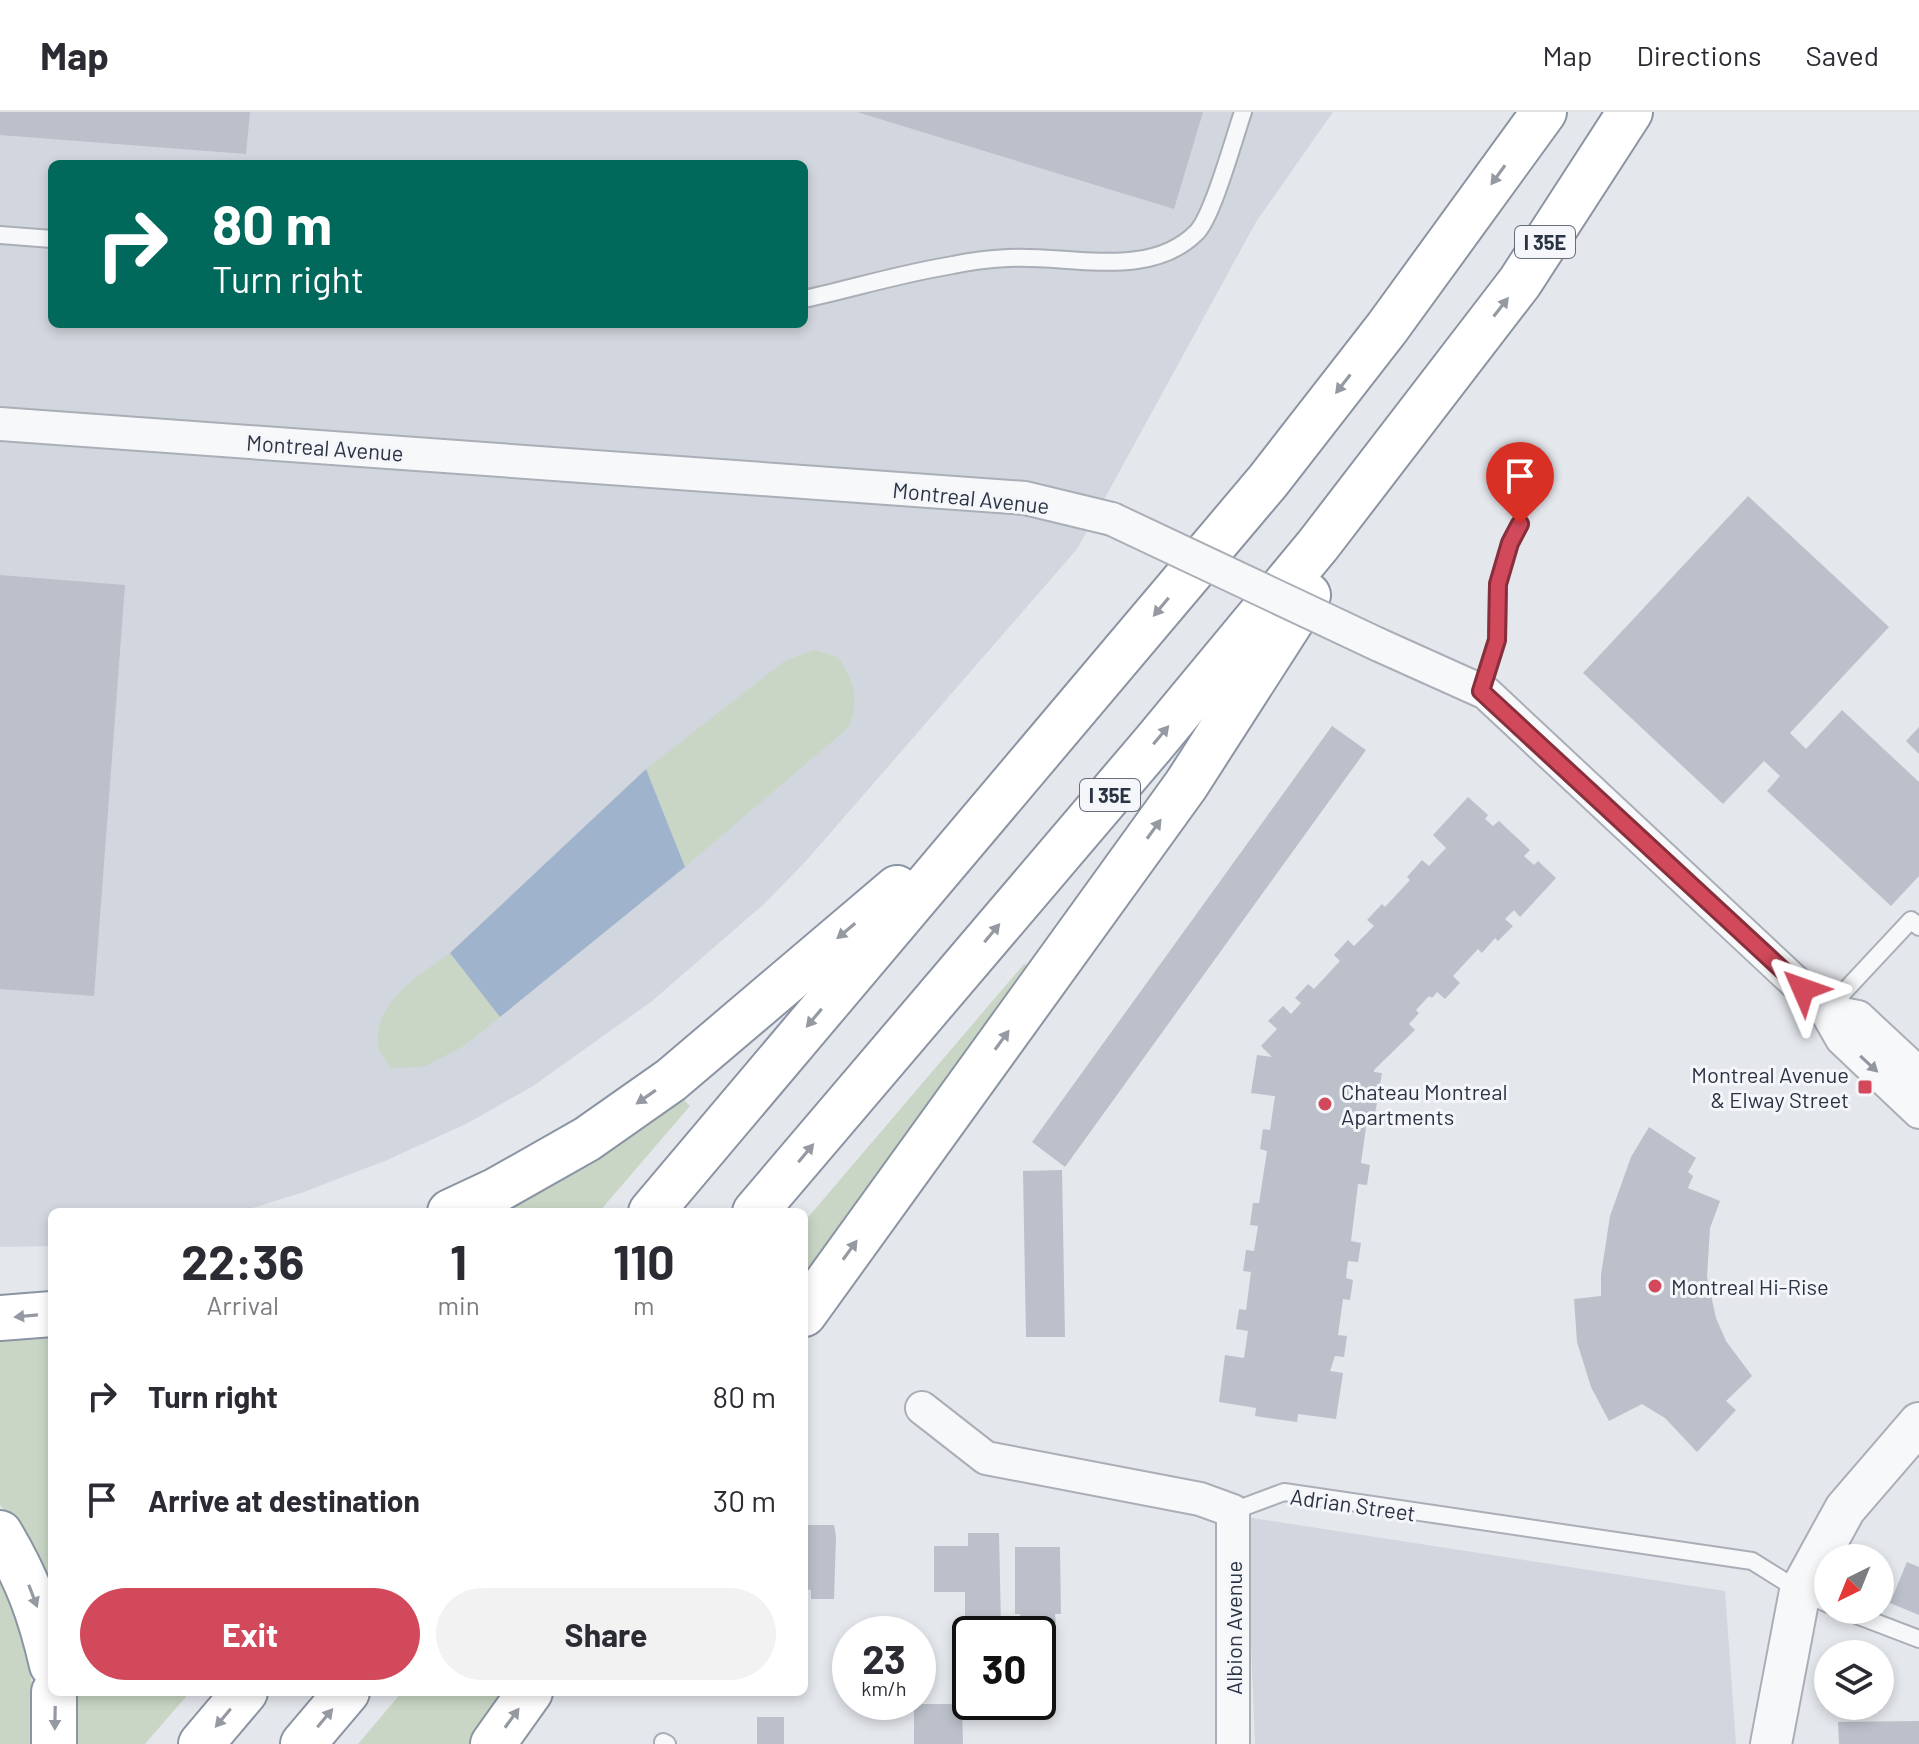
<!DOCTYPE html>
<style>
:root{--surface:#fff;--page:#f2f2f3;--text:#2b2b33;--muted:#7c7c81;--line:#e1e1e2;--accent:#d1495b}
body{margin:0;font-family:Barlow,sans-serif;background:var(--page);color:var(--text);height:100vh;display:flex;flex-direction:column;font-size:30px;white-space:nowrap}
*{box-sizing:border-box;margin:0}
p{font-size:26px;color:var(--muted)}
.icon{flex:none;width:44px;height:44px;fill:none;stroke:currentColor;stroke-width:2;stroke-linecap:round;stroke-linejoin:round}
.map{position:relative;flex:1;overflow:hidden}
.side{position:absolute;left:48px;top:1096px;width:760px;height:488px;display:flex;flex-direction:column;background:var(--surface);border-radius:12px;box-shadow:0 4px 12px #0003}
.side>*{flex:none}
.hud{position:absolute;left:48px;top:48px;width:760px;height:168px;border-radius:12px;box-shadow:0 4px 12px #0003;background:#00695c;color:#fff;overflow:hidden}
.needle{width:52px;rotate:223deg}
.buttons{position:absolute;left:1814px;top:1432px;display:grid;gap:16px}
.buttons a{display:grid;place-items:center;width:80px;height:80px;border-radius:50%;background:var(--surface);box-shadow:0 4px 12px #0003;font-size:40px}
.speed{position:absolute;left:832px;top:1504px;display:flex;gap:16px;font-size:40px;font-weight:700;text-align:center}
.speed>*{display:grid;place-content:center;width:104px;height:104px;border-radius:50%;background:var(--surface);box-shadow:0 4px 12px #0003;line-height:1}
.speed small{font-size:20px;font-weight:400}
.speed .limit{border:4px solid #111;border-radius:12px;background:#fff;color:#111}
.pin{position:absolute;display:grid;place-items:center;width:68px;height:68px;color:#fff;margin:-82px -34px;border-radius:50% 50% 50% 0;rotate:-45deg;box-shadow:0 0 8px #0007}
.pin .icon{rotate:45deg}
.me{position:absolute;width:88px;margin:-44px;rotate:313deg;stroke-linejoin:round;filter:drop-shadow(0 0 6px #0008)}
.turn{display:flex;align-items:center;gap:28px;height:168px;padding:0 32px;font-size:36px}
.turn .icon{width:104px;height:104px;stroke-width:2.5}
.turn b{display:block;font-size:56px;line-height:68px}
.eta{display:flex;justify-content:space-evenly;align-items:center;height:136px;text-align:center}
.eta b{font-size:48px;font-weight:700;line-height:56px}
.action{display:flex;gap:16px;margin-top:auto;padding:16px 32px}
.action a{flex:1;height:92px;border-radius:48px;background:var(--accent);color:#fff;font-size:32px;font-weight:700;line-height:92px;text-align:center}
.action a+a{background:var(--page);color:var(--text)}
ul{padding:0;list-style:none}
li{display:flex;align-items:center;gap:24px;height:104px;padding:0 32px}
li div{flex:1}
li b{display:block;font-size:30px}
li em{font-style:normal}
header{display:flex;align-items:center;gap:48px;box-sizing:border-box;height:112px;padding:0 40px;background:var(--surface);border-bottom:2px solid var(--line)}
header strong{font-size:38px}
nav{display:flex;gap:44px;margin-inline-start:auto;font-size:28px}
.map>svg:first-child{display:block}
.built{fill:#d2d6de;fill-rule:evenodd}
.green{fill:#c9d6c5}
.water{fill:#9fb4cc}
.building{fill:#bbc0ca}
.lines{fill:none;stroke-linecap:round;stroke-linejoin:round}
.service-casing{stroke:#a9aeb7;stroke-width:20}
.minor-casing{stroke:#a9aeb7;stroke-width:36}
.tertiary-casing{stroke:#a9aeb7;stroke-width:44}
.motorway-casing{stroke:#8b94a3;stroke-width:48}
.service{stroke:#f7f8fa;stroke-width:16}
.minor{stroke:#f7f8fa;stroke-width:32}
.tertiary{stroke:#f7f8fa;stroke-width:40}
.motorway{stroke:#fff;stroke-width:44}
.minor-bridge-casing{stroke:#a9aeb7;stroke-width:36;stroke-linecap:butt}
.minor-bridge{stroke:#f7f8fa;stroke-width:32}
.oneway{fill:#959aa2}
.oneway2{fill:#9196a0}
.route-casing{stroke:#882f3b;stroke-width:20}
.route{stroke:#d1495b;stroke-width:14}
.poi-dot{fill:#d1495b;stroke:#f4f6f9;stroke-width:3}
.labels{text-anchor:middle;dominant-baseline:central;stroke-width:6;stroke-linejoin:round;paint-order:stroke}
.shield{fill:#f4f6f9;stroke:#676e7b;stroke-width:2}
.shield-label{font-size:20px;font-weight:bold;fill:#2b3445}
.street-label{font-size:22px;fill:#2b3445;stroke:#f4f6f9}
.poi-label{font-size:22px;fill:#2b3445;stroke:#f4f6f9;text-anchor:start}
</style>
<header>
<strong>Map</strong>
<nav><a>Map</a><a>Directions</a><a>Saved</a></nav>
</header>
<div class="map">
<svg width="1919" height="1632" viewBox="0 0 1919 1632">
<rect width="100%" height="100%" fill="#e4e7ec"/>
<g class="built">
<path d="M0,0H1333L1256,110L1077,437L806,749L764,792L652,889L533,974L468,1011L387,1048L304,1080L239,1100H52V1134L0,1135ZM52,52H804V212H52Z"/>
<path d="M1246,1405L1725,1479L1736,1632H1255Z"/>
</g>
<g class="green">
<path d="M814,538L838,545C855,571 859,585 849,615L685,755L646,657L785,549Z"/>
<path d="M450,841L500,905L462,935L423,955L390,956C387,949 379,940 378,933C373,890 421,862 450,841Z"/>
<path d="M1024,852L1034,858L804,1178V1110Z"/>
<path d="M681,985L690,994L599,1100H500L598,1044Z"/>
<path d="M52,1225V1489L16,1414L0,1393V1228Z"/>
<path d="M0,1470C24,1518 39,1578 33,1632H0Z"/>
<path d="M71,1580H190L145,1632H68Z"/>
<path d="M402,1580H515L478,1632H358Z"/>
</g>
<path class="water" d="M646,657L685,755L500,905L450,841Z"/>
<g class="building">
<path d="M0,0H250L246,42L0,23Z"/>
<path d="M857,0H1203L1174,97Z"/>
<path d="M1748,384L1889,515L1790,621L1806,637L1842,598L1919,670V764L1891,794L1767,679L1780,664L1764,649L1723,692L1583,561Z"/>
<path d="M0,463L125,473L94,884L0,877Z"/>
<path d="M1332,614L1366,638L1065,1055L1032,1030Z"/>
<path d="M1919,615V642L1906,629Z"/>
<path d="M1468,685L1488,703L1485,707L1493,714L1499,709L1530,738L1524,744L1534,753L1538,749L1556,766L1520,805L1514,798L1505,807L1513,814L1498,829L1495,826L1482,841L1478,837L1453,864L1460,871L1445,887L1437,880L1432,886L1429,884L1416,898L1419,901L1409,912L1415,918L1374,958V960L1382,961L1375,1002L1368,1001L1361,1051L1370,1053L1367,1073L1358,1072L1351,1129L1361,1131L1358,1150L1348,1149L1346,1166L1353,1168L1350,1188L1343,1187L1338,1223L1347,1224L1344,1245L1335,1244L1330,1259L1343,1261L1336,1307L1298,1302L1297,1310L1255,1304L1256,1296L1219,1290L1225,1243L1244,1246L1248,1219L1236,1217L1239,1197L1246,1198L1251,1160L1243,1159L1246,1138L1254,1139L1258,1114L1250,1113L1253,1091H1259L1267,1039L1260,1037L1263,1017L1270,1018L1275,984L1251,981L1257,943L1272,945L1261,934L1277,917L1268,909L1283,894L1291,902L1301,891L1295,886L1308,872L1314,877L1340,849L1334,843L1348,828L1354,834L1374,814L1367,808L1382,792L1385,795L1410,768L1407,765L1422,748L1429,754L1446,736L1433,723Z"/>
<path d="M1649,1015L1696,1046L1688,1060L1693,1064L1688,1076L1720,1089L1710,1116L1707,1165L1716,1206L1726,1229L1752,1264L1726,1289L1736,1298L1697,1340L1665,1306L1642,1292L1609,1309L1591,1275L1577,1230L1574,1187L1601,1184V1163L1610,1104L1631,1045Z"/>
<path d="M1062,1058L1065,1225H1026L1023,1059Z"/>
<path d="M804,1413H834L836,1424L834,1487H811V1478L804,1477Z"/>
<path d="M968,1421H999L1001,1514H965V1480H934V1434H968Z"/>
<path d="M1015,1435H1060L1061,1502H1055L1056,1511H1020V1502H1015Z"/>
<path d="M1907,1450L1919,1455V1503L1890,1491Z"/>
<path d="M914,1592H962L963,1632H914Z"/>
<rect x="757" y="1605" width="27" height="27"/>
<path d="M1919,1609V1632H1839L1838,1610Z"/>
</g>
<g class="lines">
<defs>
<g id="service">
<path d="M0,123L52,127"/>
<path d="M804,187C854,176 903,161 953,153C971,149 990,147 1008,146C1068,142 1149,169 1197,120C1213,103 1234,26 1243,0"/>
<path d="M1481,579L1497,528L1498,472L1510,431L1520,412"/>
<path d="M1826,899L1911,808L1919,815"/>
<path d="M1233,1399L1284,1380L1752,1449L1800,1479L1828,1492"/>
<path d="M1843,1498L1919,1527"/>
<path d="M663,1630L667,1632"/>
</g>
<g id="minor">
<path d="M0,312L1025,386L1112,407"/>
<path d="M1377,532L1486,581L1826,899L1842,927L1919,1000"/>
<path d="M1826,899L1858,905L1919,962"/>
<path d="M922,1296L986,1346L1200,1387L1233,1399V1632"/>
</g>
<path id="tertiary" d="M1771,1632L1800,1479L1845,1397L1919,1311"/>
<g id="motorway">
<path d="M450,1100L497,1078L587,1027L671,968L897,776"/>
<path d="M651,1100L1268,369L1387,216L1544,0"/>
<path d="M755,1100L1154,631L1318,433L1520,170L1630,0"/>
<path d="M804,1202L1186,673L1308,483"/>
<path d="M0,1206L52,1202"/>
<path d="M0,1421C27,1466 40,1501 52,1553"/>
<path d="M54,1632V1580"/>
<path d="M201,1632L245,1580"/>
<path d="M303,1632L347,1580"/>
<path d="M493,1632L530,1580"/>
</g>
</defs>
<use href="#service" class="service-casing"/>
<use href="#minor" class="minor-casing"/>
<use href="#tertiary" class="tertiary-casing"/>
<use href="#motorway" class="motorway-casing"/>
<use href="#service" class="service"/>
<use href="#minor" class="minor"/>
<use href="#tertiary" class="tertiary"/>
<use href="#motorway" class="motorway"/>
<defs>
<path id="minor-bridge" d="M1112,407L1377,532"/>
</defs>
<use href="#minor-bridge" class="minor-bridge-casing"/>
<use href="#minor-bridge" class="minor-bridge"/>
</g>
<defs><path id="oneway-solid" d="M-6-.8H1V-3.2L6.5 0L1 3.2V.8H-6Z" transform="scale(2)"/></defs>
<g class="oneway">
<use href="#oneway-solid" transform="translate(1498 63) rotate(126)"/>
<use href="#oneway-solid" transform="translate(1501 195) rotate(-52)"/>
<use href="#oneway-solid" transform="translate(1343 272) rotate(128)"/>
<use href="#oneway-solid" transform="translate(1161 495) rotate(130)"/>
<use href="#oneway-solid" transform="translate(1161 623) rotate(-50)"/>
<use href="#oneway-solid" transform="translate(1154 717) rotate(-54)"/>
<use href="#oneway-solid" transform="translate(846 819) rotate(140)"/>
<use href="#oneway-solid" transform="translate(992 821) rotate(-50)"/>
<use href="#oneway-solid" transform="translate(814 906) rotate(130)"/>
<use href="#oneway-solid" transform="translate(1002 928) rotate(-54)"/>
<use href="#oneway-solid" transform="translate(646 985) rotate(145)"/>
<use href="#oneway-solid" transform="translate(806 1041) rotate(-50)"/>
<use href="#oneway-solid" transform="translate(850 1138) rotate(-54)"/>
<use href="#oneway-solid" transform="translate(26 1204) rotate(175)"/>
<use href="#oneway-solid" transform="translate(33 1484) rotate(69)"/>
<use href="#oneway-solid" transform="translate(55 1606) rotate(91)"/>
<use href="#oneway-solid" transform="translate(223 1606) rotate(130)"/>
<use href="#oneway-solid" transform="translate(325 1606) rotate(-50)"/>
<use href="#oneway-solid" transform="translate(512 1606) rotate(-54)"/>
</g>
<use class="oneway2" href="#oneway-solid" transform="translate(1869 952) rotate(43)"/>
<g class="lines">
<defs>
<path id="route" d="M1520,412L1510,431L1498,472L1497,528L1481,579L1803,877"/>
</defs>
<use href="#route" class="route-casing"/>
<use href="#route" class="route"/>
</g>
<g class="poi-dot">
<rect x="1857" y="967" width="16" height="16" rx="4"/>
<circle cx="1325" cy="992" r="8"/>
<circle cx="1655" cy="1174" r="8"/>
</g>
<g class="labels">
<g class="shield">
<rect x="1515" y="114" width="60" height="32" rx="6"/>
<rect x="1080" y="667" width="60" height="32" rx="6"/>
</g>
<g class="shield-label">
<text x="1545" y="130">I 35E</text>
<text x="1110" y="683">I 35E</text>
</g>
<g class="street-label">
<text transform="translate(325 335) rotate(4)">Montreal Avenue</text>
<text transform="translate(971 385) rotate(6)">Montreal Avenue</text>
<text transform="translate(1353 1392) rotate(8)">Adrian Street</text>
<text transform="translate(1233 1516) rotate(-90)">Albion Avenue</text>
</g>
<g class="poi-label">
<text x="1849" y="962" text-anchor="end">Montreal Avenue<tspan x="1849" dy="25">&amp; Elway Street</tspan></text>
<text x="1341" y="979">Chateau Montreal<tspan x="1341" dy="25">Apartments</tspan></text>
<text x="1671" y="1174">Montreal Hi-Rise</text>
</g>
</g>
</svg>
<div class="buttons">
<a><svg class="needle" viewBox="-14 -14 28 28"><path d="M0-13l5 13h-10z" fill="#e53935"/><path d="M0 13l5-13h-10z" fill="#7c7c81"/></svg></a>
<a><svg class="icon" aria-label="layers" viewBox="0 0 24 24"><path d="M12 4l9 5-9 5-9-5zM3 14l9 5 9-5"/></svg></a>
</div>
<div class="speed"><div>23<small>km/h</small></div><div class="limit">30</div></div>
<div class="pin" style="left:1520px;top:412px;background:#d93025"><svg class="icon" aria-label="arrive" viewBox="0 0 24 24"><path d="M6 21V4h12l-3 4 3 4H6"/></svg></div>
<svg class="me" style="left:1803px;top:877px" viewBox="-20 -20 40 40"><path d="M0-17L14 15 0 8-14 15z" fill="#d1495b" stroke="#fff" stroke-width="4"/></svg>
<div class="hud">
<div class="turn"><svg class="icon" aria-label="right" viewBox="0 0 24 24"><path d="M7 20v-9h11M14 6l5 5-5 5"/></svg><div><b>80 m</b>Turn right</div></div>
</div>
<section class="side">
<div class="eta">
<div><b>22:36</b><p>Arrival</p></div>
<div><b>1</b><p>min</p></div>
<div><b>110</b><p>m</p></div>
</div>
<ul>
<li><svg class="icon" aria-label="right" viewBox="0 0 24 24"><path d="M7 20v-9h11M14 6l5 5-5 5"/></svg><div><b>Turn right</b></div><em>80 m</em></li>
<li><svg class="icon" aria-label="arrive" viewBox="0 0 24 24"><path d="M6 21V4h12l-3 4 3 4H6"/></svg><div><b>Arrive at destination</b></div><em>30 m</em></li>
</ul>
<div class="action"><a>Exit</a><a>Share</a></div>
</section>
</div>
